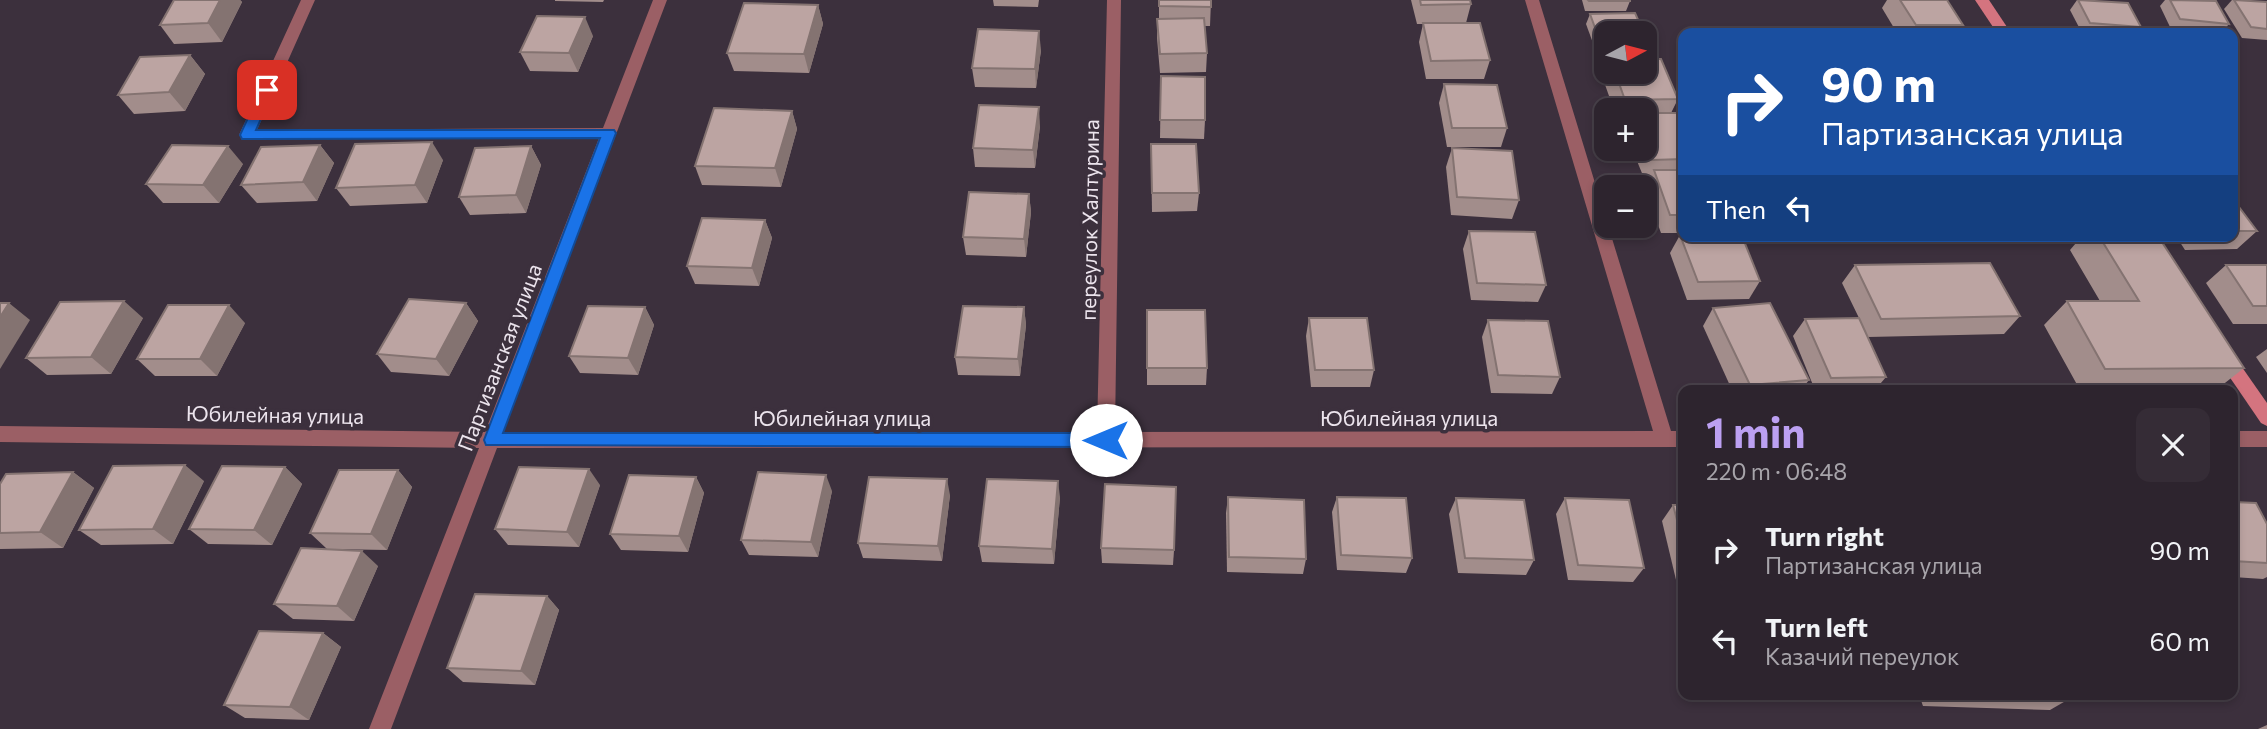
<!DOCTYPE html>
<meta charset="utf-8">
<style>
:root{--surface:#2d242e;--page:#352c36;--text:#f1f3f6;--muted:#a7a4aa;--line:#48414a;--accent:#bca0f2}
body{margin:0;font-family:Commissioner,sans-serif;background:var(--page);color:var(--text);height:100vh;display:flex;flex-direction:column;font-size:26px;white-space:nowrap}
*{box-sizing:border-box;margin:0}
p{font-size:23px;color:var(--muted)}
.icon{flex:none;width:38px;height:38px;fill:none;stroke:currentColor;stroke-width:2;stroke-linecap:round;stroke-linejoin:round}
.map{position:relative;flex:1;overflow:hidden}
.panel{position:absolute;left:1678px;top:385px;width:560px;height:315px;display:flex;flex-direction:column;background:var(--surface);border-radius:14px;box-shadow:0 4px 10px #0003,0 0 0 2px var(--line)}
.panel>*{flex:none}
.banner{position:absolute;left:1678px;top:28px;width:560px;height:214px;border-radius:14px;box-shadow:0 4px 10px #0003,0 0 0 2px var(--line);background:#1a4fa0;color:#fff;overflow:hidden}
.needle{width:46px;rotate:83deg}
.controls{position:absolute;left:1594px;top:21px;display:grid;gap:14px}
.controls a{display:grid;place-items:center;width:63px;height:63px;border-radius:14px;background:var(--surface);box-shadow:0 4px 10px #0003,0 0 0 2px var(--line);font-size:35px}
.pin{position:absolute;display:grid;place-items:center;width:60px;height:60px;color:#fff;margin:-30px;border-radius:14px;box-shadow:0 4px 10px #0006}
.me{position:absolute;width:77px;margin:-38px;rotate:270deg;stroke-linejoin:round;filter:drop-shadow(0 0 5px #0008)}
.turn{display:flex;align-items:center;gap:24px;height:147px;padding:0 28px;font-size:32px}
.turn .icon{width:91px;height:91px;stroke-width:2.5}
.turn b{display:block;font-size:49px;line-height:60px}
.then{display:flex;align-items:center;height:66px;padding:0 28px;background:#0003;gap:14px;font-size:26px}
.round{display:grid;place-items:center;flex:none;width:74px;height:74px;border-radius:14px;background:var(--page)}
.headline{display:flex;align-items:center;justify-content:space-between;height:119px;padding:0 28px}
h1{font-size:42px;font-weight:700;line-height:52px;color:var(--accent)}
ul{padding:0;list-style:none}
li{display:flex;align-items:center;gap:21px;height:91px;padding:0 28px}
li div{flex:1}
li b{display:block;font-size:26px}
li em{font-style:normal}
.map>svg:first-child{display:block}
.lines{fill:none;stroke-linecap:round;stroke-linejoin:round}
.street{fill:#9b5f65;fill-rule:evenodd}
.secondary{fill:#d4747f;fill-rule:evenodd}
.wall{fill:#a28d8b}
.shaded-wall{fill:#847371}
.building{fill:#bca4a2;stroke:#847371;stroke-width:2}
.route{fill:#1a73e8;stroke:#114b97;stroke-width:2}
.labels{text-anchor:middle;dominant-baseline:central;stroke-width:7;stroke-linejoin:round;paint-order:stroke}
.street-label{font-size:21px;fill:#ece4ed;stroke:#3c303d}
</style>
<div class="map">
<svg width="2267" height="729" viewBox="0 0 2267 729">
<rect width="100%" height="100%" fill="#3c303d"/>
<g class="lines">
<g class="street">
<path d="M301,0H315L257,130L603,128L653,0H667L503,432H1097L1107,0H1121L1115,432L1653,431L1525,0H1539L1671,431H1684V447L497,448L391,729H369L479,448L0,442V426L485,432L599,138L242,139L239,135Z"/>
<rect x="2233" y="431" width="34" height="16"/>
</g>
<g class="secondary">
<path d="M1975,0H1989L2011,33H1997Z"/>
<path d="M2224,348L2230,350L2267,403V426L2261,423L2218,360L2215,355L2218,350Z"/>
</g>
</g>
<g class="wall">
<path d="M174,0H240L242,2L222,42L174,44L160,25Z"/>
<path d="M555,0H604L603,2L555,1Z"/>
<path d="M993,0H1039L1038,7L994,6Z"/>
<path d="M1159,0H1211L1210,26H1205L1207,53L1206,72L1160,73L1157,38V19H1159Z"/>
<path d="M1411,0H1470L1471,4L1466,23L1490,60L1484,79H1426L1419,42L1423,24H1417Z"/>
<path d="M1582,0H1630V1L1626,11H1585Z"/>
<path d="M1887,0H1947L1963,25L1958,33H1897L1882,8Z"/>
<path d="M2077,0H2086L2141,27L2136,33H2082L2070,10Z"/>
<path d="M2165,0H2210L2229,24L2221,33L2171,29L2160,6Z"/>
<path d="M2232,0L2267,2V40L2242,38L2224,9Z"/>
<path d="M818,5L823,24L809,73L734,71L727,53Z"/>
<path d="M1590,14L1606,33V54H1597L1586,24Z"/>
<path d="M593,36L578,72L530,71L520,52Z"/>
<path d="M1041,50L1036,88L975,87L972,68Z"/>
<path d="M190,55L205,74L185,111L134,114L118,95Z"/>
<path d="M1606,69V72H1645L1678,99L1671,113H1684V233H1661L1645,189L1650,178H1644L1632,149H1645V110H1614L1603,79Z"/>
<path d="M1161,76L1205,120L1204,139L1160,138Z"/>
<path d="M1444,84L1507,128L1501,147H1447L1439,103Z"/>
<path d="M792,111L797,129L781,187L702,185L695,166Z"/>
<path d="M1040,126L1035,168L975,167L973,148Z"/>
<path d="M1151,144L1199,193L1197,211L1152,212Z"/>
<path d="M320,145L334,163L317,201L257,203L241,185Z"/>
<path d="M531,146L541,165L526,213L470,215L459,197Z"/>
<path d="M1452,148L1519,200L1512,219L1451,215L1446,167Z"/>
<path d="M443,160L427,203L350,206L336,188Z"/>
<path d="M243,164L219,203H163L146,184Z"/>
<path d="M1029,194L1031,212L1026,257L966,255L963,237Z"/>
<path d="M2233,199L2257,231L2237,249L2185,250L2176,236H2233Z"/>
<path d="M765,220L772,238L759,286L695,284L687,266Z"/>
<path d="M1469,231L1546,285L1538,302L1471,300L1463,249Z"/>
<path d="M1680,235L1760,281L1749,299L1687,300L1670,253Z"/>
<path d="M2082,236H2158L2244,368L2216,390H2080L2044,325L2067,301H2100L2070,250Z"/>
<path d="M1855,265L2020,316L2004,334L1868,337L1886,377L1875,390H1815L1793,336L1805,319L1859,318L1842,283Z"/>
<path d="M2226,265H2267V324H2233L2206,283Z"/>
<path d="M466,303L478,321L449,376L391,372L377,354Z"/>
<path d="M645,307L654,325L638,375L580,373L569,356Z"/>
<path d="M1024,307L1026,325L1020,376L958,375L955,357Z"/>
<path d="M1713,308L1809,380L1801,390H1732L1703,326Z"/>
<path d="M1147,310L1207,368L1206,385H1147Z"/>
<path d="M143,318L111,374L47,375L26,358Z"/>
<path d="M1309,318L1374,370L1370,387H1311L1306,336Z"/>
<path d="M1488,320L1560,377L1552,394L1491,393L1482,337Z"/>
<path d="M245,323L217,376H155L137,359Z"/>
<path d="M2267,349V373L2256,357Z"/>
<path d="M285,467L302,484L272,545L208,544L189,529Z"/>
<path d="M398,470L412,487L387,550L327,549L310,533Z"/>
<path d="M73,472L94,488L63,548L0,549V484Z"/>
<path d="M696,477L704,493L688,552L621,550L610,534Z"/>
<path d="M204,481L173,544L101,545L79,530Z"/>
<path d="M600,485L579,547L508,545L495,529Z"/>
<path d="M832,491L818,557L749,555L741,540Z"/>
<path d="M950,495L942,561L863,558L858,543Z"/>
<path d="M1060,497L1054,564L982,562L979,546Z"/>
<path d="M1228,497L1306,559L1303,574L1227,572L1226,513Z"/>
<path d="M1337,497L1412,558L1406,573L1337,570L1332,512Z"/>
<path d="M1456,498L1534,560L1526,575L1458,573L1449,514Z"/>
<path d="M1565,498L1644,568L1633,582L1568,580L1556,514Z"/>
<path d="M2233,502L2267,524V577L2263,579L2233,577Z"/>
<path d="M1673,505H1684V584H1677L1662,521Z"/>
<path d="M1101,548L1174,550L1173,565L1102,563Z"/>
<path d="M378,566L354,621L293,619L274,604Z"/>
<path d="M547,596L559,610L535,685L463,682L447,668Z"/>
<path d="M323,633L341,647L309,720L245,718L224,705Z"/>
<path d="M1919,695H2076L2050,710L1923,706Z"/>
<path d="M2267,725V729H2258Z"/>
</g>
<g class="shaded-wall">
<path d="M220,0H240L242,2L222,42L208,23Z"/>
<path d="M818,5L823,24L809,73L804,54Z"/>
<path d="M585,17L593,36L578,72L569,53Z"/>
<path d="M1039,31L1041,50L1036,88L1035,69Z"/>
<path d="M190,55L205,74L185,111L169,92Z"/>
<path d="M1039,107L1040,126L1035,168L1033,150Z"/>
<path d="M792,111L797,129L781,187L775,168Z"/>
<path d="M432,142L443,160L427,203L415,185Z"/>
<path d="M320,145L334,163L317,201L303,182Z"/>
<path d="M228,146L243,164L219,203L203,185Z"/>
<path d="M531,146L541,165L526,213L516,195Z"/>
<path d="M1029,194L1031,212L1026,257L1024,239Z"/>
<path d="M765,220L772,238L759,286L752,268Z"/>
<path d="M124,301L143,318L111,374L91,357Z"/>
<path d="M9,303L30,320L0,369V317Z"/>
<path d="M466,303L478,321L449,376L436,359Z"/>
<path d="M229,305L245,323L217,376L200,359Z"/>
<path d="M645,307L654,325L638,375L628,358Z"/>
<path d="M1024,307L1026,325L1020,376L1018,359Z"/>
<path d="M185,465L204,481L173,544L153,529Z"/>
<path d="M285,467L302,484L272,545L254,530Z"/>
<path d="M589,469L600,485L579,547L567,532Z"/>
<path d="M398,470L412,487L387,550L371,534Z"/>
<path d="M73,472L94,488L63,548L40,532Z"/>
<path d="M826,475L832,491L818,557L811,542Z"/>
<path d="M696,477L704,493L688,552L679,536Z"/>
<path d="M947,479L950,495L942,561L938,546Z"/>
<path d="M1058,481L1060,497L1054,564L1052,549Z"/>
<path d="M362,551L378,566L354,621L337,606Z"/>
<path d="M547,596L559,610L535,685L521,671Z"/>
<path d="M323,633L341,647L309,720L290,707Z"/>
</g>
<g class="building">
<path d="M174,0H220L208,23L160,25Z"/>
<path d="M1159,0H1211V7L1159,6Z"/>
<path d="M1420,0H1470L1471,4L1421,5Z"/>
<path d="M1588,0H1630V1H1589Z"/>
<path d="M1900,0H1947L1963,25H1916Z"/>
<path d="M2078,0L2128,3L2141,27L2090,23Z"/>
<path d="M2170,0L2216,1L2229,24L2180,19Z"/>
<path d="M2234,0L2267,2V29L2251,27Z"/>
<path d="M744,3L818,5L804,54L727,53Z"/>
<path d="M1635,13L1644,33H1606V44H1601L1590,14Z"/>
<path d="M537,16L585,17L569,53L520,52Z"/>
<path d="M1204,18L1207,53L1160,54L1157,19Z"/>
<path d="M1423,23H1480L1490,60L1431,61Z"/>
<path d="M978,29L1039,31L1035,69L972,68Z"/>
<path d="M190,55L169,92L118,95L140,57Z"/>
<path d="M1645,59H1661L1678,99L1625,100L1615,72H1645Z"/>
<path d="M1161,76L1205,77V120H1160Z"/>
<path d="M1444,84L1497,85L1507,128H1452Z"/>
<path d="M979,105L1039,107L1033,150L973,148Z"/>
<path d="M714,108L792,111L775,168L695,166Z"/>
<path d="M1645,113H1684V159L1652,160L1645,141Z"/>
<path d="M432,142L415,185L336,188L355,144Z"/>
<path d="M1151,144H1196L1199,193H1152Z"/>
<path d="M172,145L228,146L203,185L146,184Z"/>
<path d="M320,145L303,182L241,185L261,147Z"/>
<path d="M531,146L516,195L459,197L475,148Z"/>
<path d="M1452,148L1512,151L1519,200L1457,197Z"/>
<path d="M1654,170H1684V215H1670Z"/>
<path d="M969,192L1029,194L1024,239L963,237Z"/>
<path d="M2233,199L2257,231H2233Z"/>
<path d="M702,218L765,220L752,268L687,266Z"/>
<path d="M1469,231L1535,232L1546,285L1477,283Z"/>
<path d="M1680,235H1684V236H1742L1760,281L1698,282Z"/>
<path d="M2099,236H2158L2244,368L2105,369L2067,301H2139Z"/>
<path d="M1990,263L2020,316L1881,319L1855,265Z"/>
<path d="M2226,265H2267V306H2253Z"/>
<path d="M409,299L466,303L436,359L377,354Z"/>
<path d="M124,301L91,357L26,358L60,302Z"/>
<path d="M0,303H9L0,317Z"/>
<path d="M1770,303L1809,380L1750,385L1713,308Z"/>
<path d="M168,305H229L200,359H137Z"/>
<path d="M588,306L645,307L628,358L569,356Z"/>
<path d="M963,306L1024,307L1018,359L955,357Z"/>
<path d="M1147,310H1205L1207,368H1147Z"/>
<path d="M1309,318H1367L1374,370H1315Z"/>
<path d="M1859,318L1886,377L1831,378L1805,319Z"/>
<path d="M1488,320L1548,321L1560,377L1498,375Z"/>
<path d="M185,465L153,529L79,530L113,466Z"/>
<path d="M222,466L285,467L254,530L189,529Z"/>
<path d="M519,467L589,469L567,532L495,529Z"/>
<path d="M339,470H398L371,534L310,533Z"/>
<path d="M73,472L40,532L0,533V484L6,474Z"/>
<path d="M758,472L826,475L811,542L741,540Z"/>
<path d="M629,475L696,477L679,536L610,534Z"/>
<path d="M869,477L947,479L938,546L858,543Z"/>
<path d="M987,479L1058,481L1052,549L979,546Z"/>
<path d="M1105,484L1176,487L1174,550L1101,548Z"/>
<path d="M1228,497L1304,500L1306,559L1229,557Z"/>
<path d="M1337,497L1406,498L1412,558L1341,555Z"/>
<path d="M1456,498L1524,500L1534,560L1465,558Z"/>
<path d="M1565,498L1629,500L1644,568L1578,565Z"/>
<path d="M2233,502L2256,503L2267,524V563L2233,561Z"/>
<path d="M1673,505H1684V546Z"/>
<path d="M301,548L362,551L337,606L274,604Z"/>
<path d="M475,594L547,596L521,671L447,668Z"/>
<path d="M259,631L323,633L290,707L224,705Z"/>
</g>
<path class="route" d="M267,86L274,90L256,130H614L616,133L503,433H1106L1112,435L1114,440L1112,445L1106,447L486,445L484,440L600,138L242,139L240,135L261,90Z"/>
<g class="labels">
<g class="street-label">
<text transform="translate(1089 220) rotate(-89)">переулок Халтурина</text>
<text transform="translate(499 357) rotate(-69)">Партизанская улица</text>
<text transform="translate(275 414) rotate(1)">Юбилейная улица</text>
<text x="842" y="417">Юбилейная улица</text>
<text x="1409" y="417">Юбилейная улица</text>
</g>
</g>
</svg>
<div class="controls">
<a><svg class="needle" viewBox="-14 -14 28 28"><path d="M0-13l5 13h-10z" fill="#e53935"/><path d="M0 13l5-13h-10z" fill="#a7a4aa"/></svg></a>
<a>+</a>
<a>−</a>
</div>
<div class="pin" style="left:267px;top:90px;background:#d93025"><svg class="icon" aria-label="arrive" viewBox="0 0 24 24"><path d="M6 21V4h12l-3 4 3 4H6"/></svg></div>
<svg class="me" style="left:1106px;top:440px" viewBox="-20 -20 40 40"><circle r="19" fill="#fff"/><path d="M0-13L10 11 0 6-10 11z" fill="#1a73e8"/></svg>
<div class="banner">
<div class="turn"><svg class="icon" aria-label="right" viewBox="0 0 24 24"><path d="M7 20v-9h11M14 6l5 5-5 5"/></svg><div><b>90 m</b>Партизанская улица</div></div>
<div class="then">Then<svg class="icon" aria-label="left" viewBox="0 0 24 24"><path d="M17 20v-9H6M10 6l-5 5 5 5"/></svg></div>
</div>
<section class="panel">
<div class="headline"><div><h1>1 min</h1><p>220 m · 06:48</p></div><a class="round"><svg class="icon" aria-label="close" viewBox="0 0 24 24"><path d="M6 6l12 12M18 6L6 18"/></svg></a></div>
<ul>
<li><svg class="icon" aria-label="right" viewBox="0 0 24 24"><path d="M7 20v-9h11M14 6l5 5-5 5"/></svg><div><b>Turn right</b><p>Партизанская улица</p></div><em>90 m</em></li>
<li><svg class="icon" aria-label="left" viewBox="0 0 24 24"><path d="M17 20v-9H6M10 6l-5 5 5 5"/></svg><div><b>Turn left</b><p>Казачий переулок</p></div><em>60 m</em></li>
</ul>
</section>
</div>
